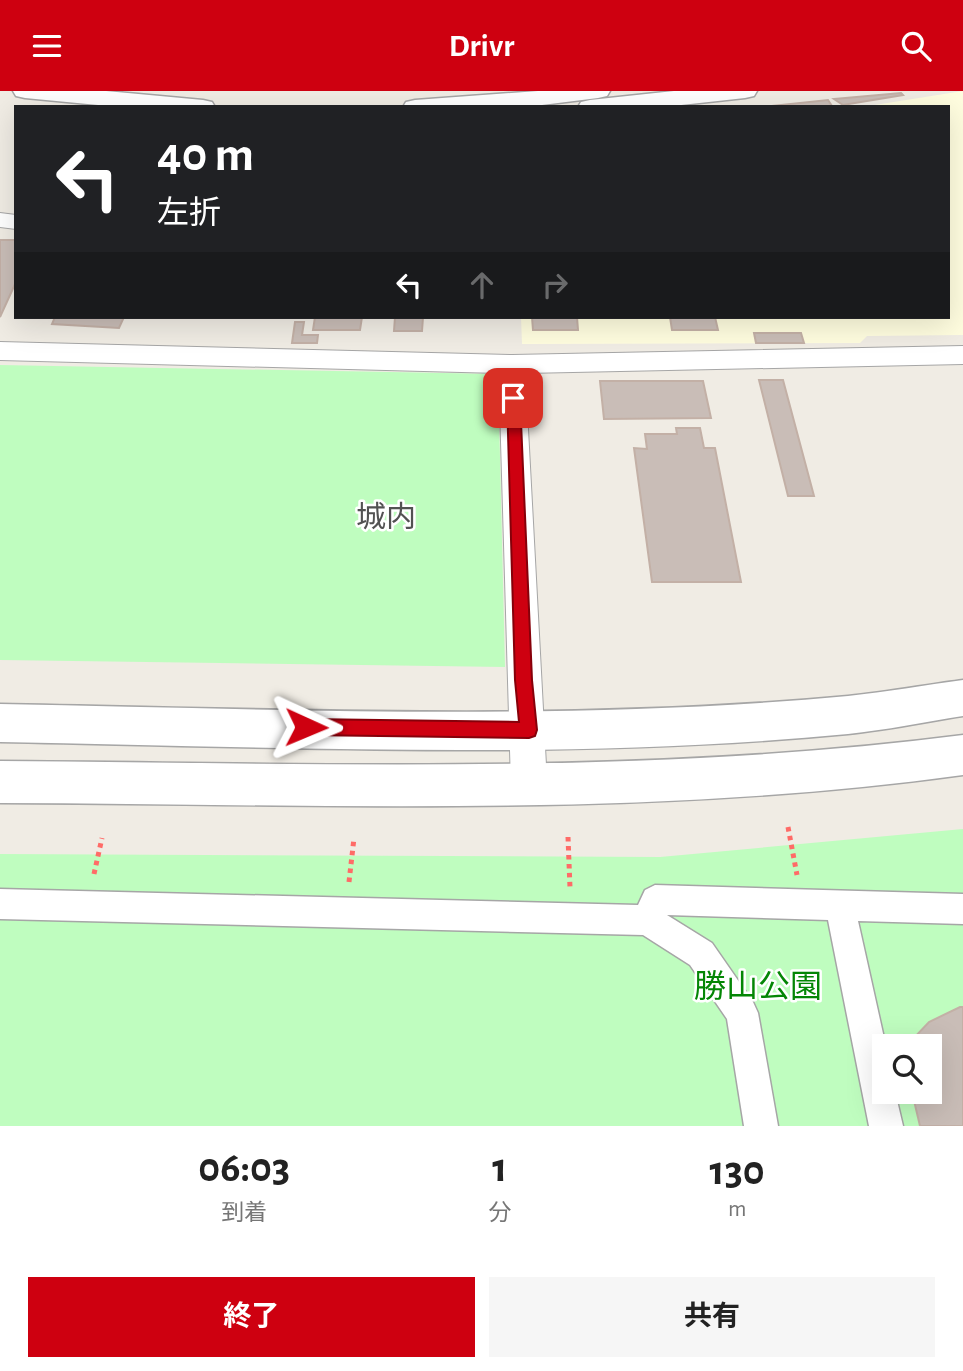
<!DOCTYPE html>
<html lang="ja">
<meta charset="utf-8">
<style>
:root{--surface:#fff;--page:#f6f6f6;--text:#222;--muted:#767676;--accent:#ce0010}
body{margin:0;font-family:"Alegreya Sans","Noto Sans JP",sans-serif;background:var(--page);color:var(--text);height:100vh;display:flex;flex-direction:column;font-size:26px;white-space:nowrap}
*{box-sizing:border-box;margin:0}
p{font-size:23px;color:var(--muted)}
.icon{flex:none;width:38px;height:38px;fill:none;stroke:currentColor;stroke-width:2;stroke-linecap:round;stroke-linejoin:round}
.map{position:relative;height:1035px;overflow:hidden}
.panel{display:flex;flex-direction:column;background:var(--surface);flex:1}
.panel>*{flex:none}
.banner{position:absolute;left:14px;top:14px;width:936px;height:214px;border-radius:0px;box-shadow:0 7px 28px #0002;background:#202124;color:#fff;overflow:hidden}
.controls{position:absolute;left:872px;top:943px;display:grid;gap:14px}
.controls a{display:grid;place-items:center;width:70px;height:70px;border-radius:0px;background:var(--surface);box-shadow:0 7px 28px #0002;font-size:35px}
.pin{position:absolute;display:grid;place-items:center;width:60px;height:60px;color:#fff;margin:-30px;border-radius:14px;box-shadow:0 4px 10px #0006}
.me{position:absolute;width:77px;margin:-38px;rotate:91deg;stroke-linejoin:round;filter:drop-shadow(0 0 5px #0008)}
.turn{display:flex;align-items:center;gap:24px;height:147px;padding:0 28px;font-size:32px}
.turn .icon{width:91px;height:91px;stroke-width:2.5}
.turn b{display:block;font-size:49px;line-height:60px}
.lanes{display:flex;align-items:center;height:66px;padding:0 28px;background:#0003;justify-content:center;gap:35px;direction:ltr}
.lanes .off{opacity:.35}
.eta{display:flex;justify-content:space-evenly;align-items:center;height:119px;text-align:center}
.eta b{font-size:42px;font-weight:700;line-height:49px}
.primary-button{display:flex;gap:14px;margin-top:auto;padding:14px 28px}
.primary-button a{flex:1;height:80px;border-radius:0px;background:var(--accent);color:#fff;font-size:28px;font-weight:700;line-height:80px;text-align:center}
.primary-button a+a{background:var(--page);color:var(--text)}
header{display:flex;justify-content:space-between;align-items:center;height:91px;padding:0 28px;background:var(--accent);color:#fff;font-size:32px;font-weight:700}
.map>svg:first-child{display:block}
.education{fill:#fffddf}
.park{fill:#bffdbf;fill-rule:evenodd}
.building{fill:#c9bdb7;stroke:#c3b0a6;stroke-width:2}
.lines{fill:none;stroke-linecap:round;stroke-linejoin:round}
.pedestrian-casing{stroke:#a6a6a6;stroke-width:3}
.minor-casing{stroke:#a6a6a6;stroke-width:2}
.tertiary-casing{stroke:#a6a6a6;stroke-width:3}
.path{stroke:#ff6b67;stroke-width:5;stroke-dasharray:4.5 4.5;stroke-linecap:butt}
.pedestrian{fill:#fff;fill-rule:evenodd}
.minor{fill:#fff;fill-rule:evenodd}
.tertiary{fill:#fff;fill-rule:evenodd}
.route{fill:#ce0010;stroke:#86000a;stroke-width:2}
.labels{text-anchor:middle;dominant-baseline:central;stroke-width:5;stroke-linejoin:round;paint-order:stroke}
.quarter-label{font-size:30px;fill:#525252;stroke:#fff}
.near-park-label{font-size:32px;fill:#048605;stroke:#fff}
</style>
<header><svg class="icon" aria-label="menu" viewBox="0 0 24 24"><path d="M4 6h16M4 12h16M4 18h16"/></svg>Drivr<svg class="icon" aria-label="search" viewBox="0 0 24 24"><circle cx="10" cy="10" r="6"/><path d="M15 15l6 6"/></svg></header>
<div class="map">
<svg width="963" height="1035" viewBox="0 0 963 1035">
<rect width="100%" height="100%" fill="#f0ece4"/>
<path class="education" d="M963,0V244L867,245L860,252L522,253L521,226H948V16H862Z"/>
<g class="park">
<path d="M0,274L498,283L505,576L0,569Z"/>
<path d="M963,738V1035H0V763L660,766ZM884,956H929V1001H884Z"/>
</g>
<g class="building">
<path d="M901,2L903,4L843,14L834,8Z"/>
<path d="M828,9L832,15L762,16Z"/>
<path d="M0,149H16V191L0,226Z"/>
<path d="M55,226H124L119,237L52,233Z"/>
<path d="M315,226H362L360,239H313Z"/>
<path d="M395,226H423L422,240H394Z"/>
<path d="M532,226H577L578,239H533Z"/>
<path d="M670,226H715L718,239H672Z"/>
<path d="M295,231H304L302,244H318L317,252H292Z"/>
<path d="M754,242H801L804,252H756Z"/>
<path d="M759,289H783L814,405H788Z"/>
<path d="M600,290H703L711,327L604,328Z"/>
<path d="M676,337H700L704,357H715L741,491H652L634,357L647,358L645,343H677Z"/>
<path d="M960,916H963V1035H920L912,1001H929V956H909L911,950L929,931Z"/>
</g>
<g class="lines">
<defs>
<path id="pedestrian" d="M655,794L963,803V833L858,830L886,956L884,1001H895L903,1035H869L828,829L667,824L712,852L753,911L758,922L778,1035H744L727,928L690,874L643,844L0,828V798L638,814L645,799Z"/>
<g id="minor">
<path d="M0,122L16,124V138L0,136Z"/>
<path d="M0,251L512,264L963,255V273L525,282L547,693L542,705L529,710L516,705L511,693L499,282L0,269Z"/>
</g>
<g id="tertiary">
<path d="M13,0H106L203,9L212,11L215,16H119L25,7L16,5Z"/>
<path d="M538,0H610L607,5L598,7L526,16H403L406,11L415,9Z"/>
<path d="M674,0H757L754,5L745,7L663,16H578L581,11L590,9Z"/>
<path d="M963,589V625C925,631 886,639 848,643C567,670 282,656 0,651V613C282,618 566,631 848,605C886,601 925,594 963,589Z"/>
<path d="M963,644V684C644,728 321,713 0,712V670C321,672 644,685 963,644Z"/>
</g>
</defs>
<use href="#pedestrian" class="pedestrian-casing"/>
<use href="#minor" class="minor-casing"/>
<use href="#tertiary" class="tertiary-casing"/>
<g class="path">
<path d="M788,736L797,784"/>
<path d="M568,746L570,797"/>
<path d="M94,783L102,747"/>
<path d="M349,791L354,747"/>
</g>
<use href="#pedestrian" class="pedestrian"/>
<use href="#minor" class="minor"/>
<use href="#tertiary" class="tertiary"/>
</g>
<path class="route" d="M513,302L520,307L532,589L537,639L535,645L529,647L306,644L300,642L297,636L300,630L306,628L519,631L515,589L507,307Z"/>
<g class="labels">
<g class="quarter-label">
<text x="386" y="427">城内</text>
</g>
<g class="near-park-label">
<text x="758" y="896">勝山公園</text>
</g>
</g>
</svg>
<div class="controls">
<a><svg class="icon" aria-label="search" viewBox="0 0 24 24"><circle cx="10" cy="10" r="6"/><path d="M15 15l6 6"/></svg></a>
</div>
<div class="pin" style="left:513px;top:307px;background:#d93025"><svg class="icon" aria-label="arrive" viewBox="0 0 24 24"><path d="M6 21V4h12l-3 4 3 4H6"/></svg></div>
<svg class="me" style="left:306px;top:636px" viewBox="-20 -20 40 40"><path d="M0-17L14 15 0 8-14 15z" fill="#ce0010" stroke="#fff" stroke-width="4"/></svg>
<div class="banner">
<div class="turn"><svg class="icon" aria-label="left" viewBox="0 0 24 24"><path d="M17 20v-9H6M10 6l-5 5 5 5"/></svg><div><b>40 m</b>左折</div></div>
<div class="lanes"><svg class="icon" aria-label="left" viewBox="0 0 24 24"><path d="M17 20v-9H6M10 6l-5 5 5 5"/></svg><svg class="icon off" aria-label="ahead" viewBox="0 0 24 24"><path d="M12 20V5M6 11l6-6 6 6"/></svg><svg class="icon off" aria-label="right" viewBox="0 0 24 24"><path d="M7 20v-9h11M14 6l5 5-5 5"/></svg></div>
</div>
</div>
<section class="panel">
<div class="eta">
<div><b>06:03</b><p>到着</p></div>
<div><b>1</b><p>分</p></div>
<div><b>130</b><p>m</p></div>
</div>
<div class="primary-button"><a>終了</a><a>共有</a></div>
</section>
